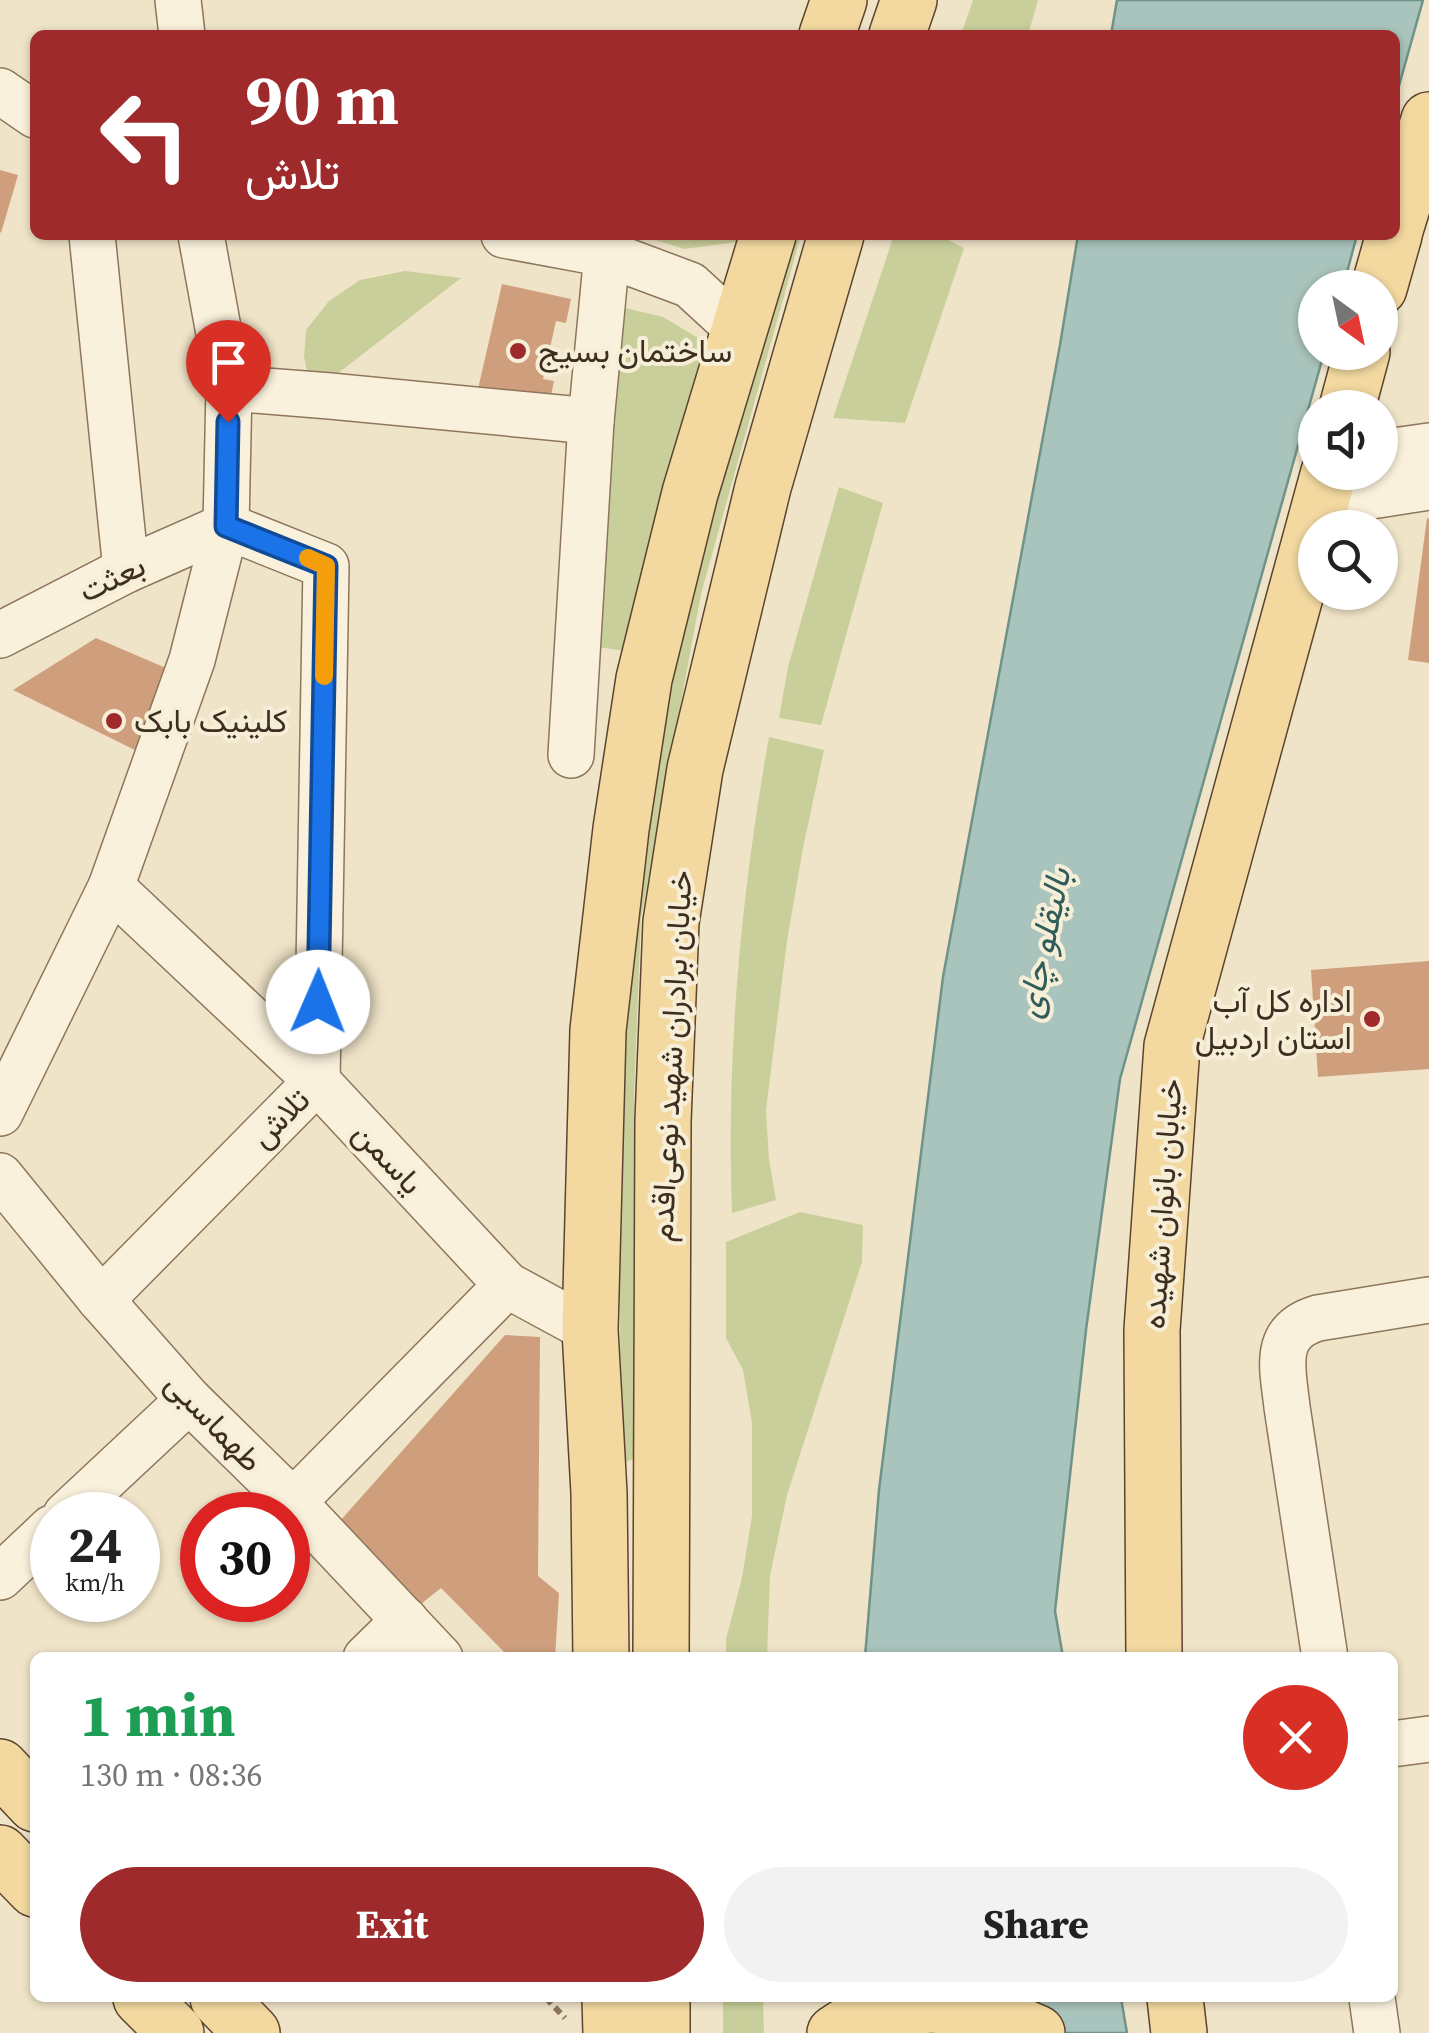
<!DOCTYPE html>
<meta charset="utf-8">
<style>
:root{--surface:#fff;--page:#f2f2f2;--text:#222;--muted:#767676;--accent:#9e2a2b}
body{margin:0;font-family:"Source Serif 4",Vazirmatn,serif;background:var(--page);color:var(--text);height:100vh;display:flex;flex-direction:column;font-size:38px;white-space:nowrap}
*{box-sizing:border-box;margin:0}
p{font-size:32px;color:var(--muted)}
.icon{flex:none;width:55px;height:55px;fill:none;stroke:currentColor;stroke-width:2;stroke-linecap:round;stroke-linejoin:round}
.map{position:relative;flex:1;overflow:hidden}
.drawer{position:absolute;left:30px;top:1652px;width:1368px;height:350px;display:flex;flex-direction:column;background:var(--surface);border-radius:15px;box-shadow:0 2px 8px #0004}
.drawer>*{flex:none}
.hud{position:absolute;left:30px;top:30px;width:1370px;height:210px;border-radius:15px;box-shadow:0 2px 8px #0004;background:#9e2a2b;color:#fff;overflow:hidden}
.needle{width:65px;rotate:147deg}
.fabs{position:absolute;left:1298px;top:270px;display:grid;gap:20px}
.fabs a{display:grid;place-items:center;width:100px;height:100px;border-radius:50%;background:var(--surface);box-shadow:0 2px 8px #0004;font-size:50px}
.speed{position:absolute;left:30px;top:1492px;display:flex;gap:20px;font-size:50px;font-weight:700;text-align:center}
.speed>*{display:grid;place-content:center;width:130px;height:130px;border-radius:50%;background:var(--surface);box-shadow:0 2px 8px #0004;line-height:1}
.speed small{font-size:25px;font-weight:400}
.speed .limit{border:15px solid #d22;background:#fff;color:#111}
.pin{position:absolute;display:grid;place-items:center;width:85px;height:85px;color:#fff;margin:-102px -42px;border-radius:50% 50% 50% 0;rotate:-45deg;box-shadow:0 0 10px #0007}
.pin .icon{rotate:45deg}
.me{position:absolute;width:110px;margin:-55px;rotate:1deg;stroke-linejoin:round;filter:drop-shadow(0 0 8px #0008)}
.turn{display:flex;align-items:center;gap:35px;height:210px;padding:0 50px;font-size:45px}
.turn .icon{width:130px;height:130px;stroke-width:2.5}
.turn b{display:block;font-size:70px;line-height:85px}
.round{display:grid;place-items:center;flex:none;width:105px;height:105px;border-radius:52px;background:var(--page)}
.summary{display:flex;align-items:center;justify-content:space-between;height:170px;padding:0 50px}
h1{font-size:60px;font-weight:700;line-height:75px;color:#1e9e55}
.primary-button{display:flex;gap:20px;margin-top:auto;padding:20px 50px}
.primary-button a{flex:1;height:115px;border-radius:60px;background:var(--accent);color:#fff;font-size:40px;font-weight:700;line-height:115px;text-align:center}
.primary-button a+a{background:var(--page);color:var(--text)}
.map>svg:first-child{display:block}
.green{fill:#c9cf9b}
.water{fill:#a9c4bc;stroke:#6f938a;stroke-width:2.5}
.building{fill:#cf9f7d}
.lines{fill:none;stroke-linecap:round;stroke-linejoin:round}
.minor-casing{stroke:#8d765c;stroke-width:48}
.major-casing{stroke:#5b4430;stroke-width:58}
.path{stroke:#8d765c;stroke-width:6;stroke-dasharray:8 5;stroke-linecap:butt}
.minor{stroke:#faf1dc;stroke-width:45}
.major{stroke:#f3d9a0;stroke-width:55}
.route-casing{stroke:#114b97;stroke-width:25}
.route{stroke:#1a73e8;stroke-width:18}
.slow{stroke:#f59e0b;stroke-width:18}
.poi-dot{fill:#9e2a2b;stroke:#f7eed8;stroke-width:4}
.labels{text-anchor:middle;dominant-baseline:central;stroke-width:8;stroke-linejoin:round;paint-order:stroke}
.poi-label{font-size:32px;fill:#3d2e20;stroke:#f7eed8;text-anchor:start}
.street-label{font-size:32px;fill:#3d2e20;stroke:#f7eed8}
.water-label{font-size:35px;font-style:italic;fill:#2f5d5a;stroke:#f7eed8}
</style>
<div class="map">
<svg width="1429" height="2033" viewBox="0 0 1429 2033">
<rect width="100%" height="100%" fill="#f0e4c8"/>
<g class="green">
<path d="M973,0H1038L1028,35H961Z"/>
<path d="M640,235H739L737,242L684,249Z"/>
<path d="M787,235H801L701,594L641,918L634,1095L636,1449L633,1459L626,1462L621,1454L619,1197L627,913L689,590Z"/>
<path d="M894,235H938L964,248L905,423L833,418Z"/>
<path d="M405,271L461,278L328,381L308,376L304,357L306,330L329,301L360,280Z"/>
<path d="M621,307L663,317L715,348L626,651L591,646Z"/>
<path d="M839,487L883,503L821,725L779,718L788,667Z"/>
<path d="M769,737L824,750L803,848L787,941L766,1110L769,1159L776,1200L732,1213C726,1054 741,894 769,737Z"/>
<path d="M800,1212L863,1225L862,1262L787,1495L770,1576L767,1657H726V1639L742,1578L752,1516V1423L743,1370L726,1338V1242Z"/>
<path d="M723,1998H763L764,2033H723Z"/>
</g>
<g class="water">
<path d="M1117,0H1423L1395,100V35H1111Z"/>
<path d="M1078,235H1357L1343,287L1315,288V352L1324,353L1120,1079L1086,1330L1055,1611L1063,1657H865L879,1490L943,977L1060,345Z"/>
<path d="M872,1998H1121L1127,2033H874Z"/>
</g>
<g class="building">
<path d="M0,170L18,175L1,233L0,232Z"/>
<path d="M502,284L571,299L566,323L556,321L543,379L554,381L549,405L478,389Z"/>
<path d="M1427,518L1429,519V663L1408,660Z"/>
<path d="M96,638L173,671L139,752L13,690Z"/>
<path d="M1429,961V1069L1318,1077L1311,970Z"/>
<path d="M505,1335L540,1337L538,1576L559,1593L555,1658H510L441,1588L421,1604L340,1521Z"/>
</g>
<g class="lines">
<defs>
<g id="minor">
<path d="M178,0L182,35"/>
<path d="M0,91L35,115"/>
<path d="M92,235L126,570"/>
<path d="M504,235L607,254L690,285L740,331"/>
<path d="M229,388L330,396L591,421"/>
<path d="M1380,453L1429,446"/>
<path d="M1320,504L1429,487"/>
<path d="M0,635L126,570L226,526L326,566L317,1081L101,1300"/>
<path d="M571,755L591,421L607,254"/>
<path d="M111,887L317,1081L507,1285L590,1330"/>
<path d="M0,1113L111,887L192,660L226,526L229,388L201,235"/>
<path d="M0,1176L101,1300L189,1400L293,1502L440,1658"/>
<path d="M293,1502L507,1285"/>
<path d="M66,1515L189,1400"/>
<path d="M0,1577L52,1528"/>
<path d="M366,1658L405,1620"/>
<path d="M1325,1658L1287,1407C1283,1369 1271,1332 1318,1318L1429,1300"/>
<path d="M1392,1744L1429,1739"/>
<path d="M1372,1998L1377,2033"/>
</g>
<g id="major">
<path d="M827,35L839,0"/>
<path d="M897,35L909,0"/>
<path d="M1395,230L1429,120"/>
<path d="M1379,288L1394,235"/>
<path d="M1347,408L1362,352"/>
<path d="M601,1658L599,1493L590,1330L598,1030L621,829L644,679L690,493L768,235"/>
<path d="M661,1658L663,1121L671,922L695,769L763,487L836,235"/>
<path d="M1154,1658L1152,1330L1172,1046L1329,472"/>
<path d="M0,1767L35,1804"/>
<path d="M0,1853L35,1889"/>
<path d="M141,1998L176,2033"/>
<path d="M218,1998L252,2033"/>
<path d="M610,1998L611,2033"/>
<path d="M662,1998V2033"/>
<path d="M1175,1998L1179,2033"/>
<path d="M835,2033L855,2020L890,2011L929,2005L979,2008L1037,2033"/>
</g>
</defs>
<use href="#minor" class="minor-casing"/>
<use href="#major" class="major-casing"/>
<path class="path" d="M546,1998L565,2018"/>
<use href="#minor" class="minor"/>
<use href="#major" class="major"/>
</g>
<g class="lines">
<defs>
<path id="route" d="M228,422L226,526L326,566L318,1002"/>
</defs>
<use href="#route" class="route-casing"/>
<use href="#route" class="route"/>
<path class="slow" d="M308,558L326,566L324,676"/>
</g>
<g class="poi-dot">
<circle cx="518" cy="351" r="10"/>
<circle cx="114" cy="721" r="10"/>
<circle cx="1372" cy="1019" r="10"/>
</g>
<g class="labels">
<g class="poi-label">
<text x="538" y="351">ساختمان بسیج</text>
<text x="134" y="721">کلینیک بابک</text>
<text x="1352" y="1001" text-anchor="end">اداره کل آب<tspan x="1352" dy="37">استان اردبیل</tspan></text>
</g>
<g class="street-label">
<text transform="translate(112 578) rotate(-26)">بعثت</text>
<text transform="translate(671 1056) rotate(-87)">خیابان برادران شهید نوعی‌اقدم</text>
<text transform="translate(280 1118) rotate(-45)">تلاش</text>
<text transform="translate(388 1158) rotate(47)">یاسمن</text>
<text transform="translate(1162 1204) rotate(-86)">خیابان بانوان شهیده</text>
<text transform="translate(214 1422) rotate(46)">طهماسبی</text>
</g>
<g class="water-label">
<text transform="translate(1043 943) rotate(-78)">بالیقلو چای</text>
</g>
</g>
</svg>
<div class="fabs">
<a><svg class="needle" viewBox="-14 -14 28 28"><path d="M0-13l5 13h-10z" fill="#e53935"/><path d="M0 13l5-13h-10z" fill="#767676"/></svg></a>
<a><svg class="icon" aria-label="sound" viewBox="0 0 24 24"><path d="M4 9h4l5-4v14l-5-4H4zM17 9q2 3 0 6"/></svg></a>
<a><svg class="icon" aria-label="search" viewBox="0 0 24 24"><circle cx="10" cy="10" r="6"/><path d="M15 15l6 6"/></svg></a>
</div>
<div class="speed"><div>24<small>km/h</small></div><div class="limit">30</div></div>
<div class="pin" style="left:228px;top:422px;background:#d93025"><svg class="icon" aria-label="arrive" viewBox="0 0 24 24"><path d="M6 21V4h12l-3 4 3 4H6"/></svg></div>
<svg class="me" style="left:318px;top:1002px" viewBox="-20 -20 40 40"><circle r="19" fill="#fff"/><path d="M0-13L10 11 0 6-10 11z" fill="#1a73e8"/></svg>
<div class="hud">
<div class="turn"><svg class="icon" aria-label="left" viewBox="0 0 24 24"><path d="M17 20v-9H6M10 6l-5 5 5 5"/></svg><div><b>90 m</b>تلاش</div></div>
</div>
<section class="drawer">
<div class="summary"><div><h1>1 min</h1><p>130 m · 08:36</p></div><a class="round" style="background:#d93025;color:#fff"><svg class="icon" aria-label="close" viewBox="0 0 24 24"><path d="M6 6l12 12M18 6L6 18"/></svg></a></div>
<div class="primary-button"><a>Exit</a><a>Share</a></div>
</section>
</div>
